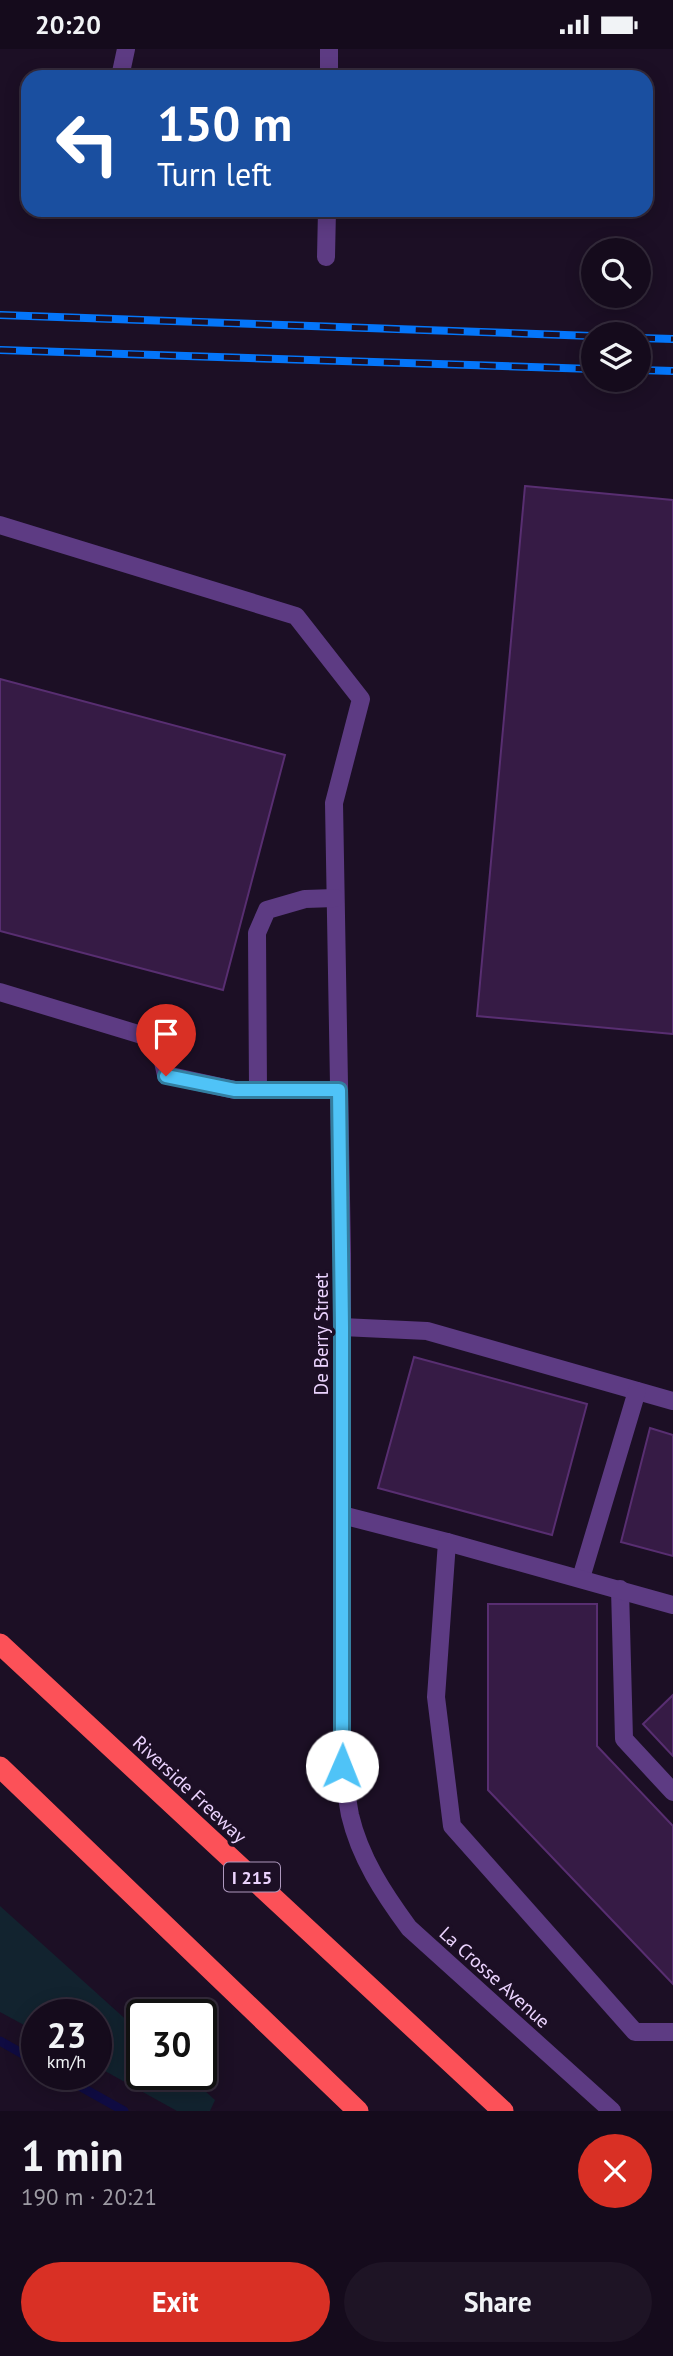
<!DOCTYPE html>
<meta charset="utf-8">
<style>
:root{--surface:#150b1c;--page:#1e1425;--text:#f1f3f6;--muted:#9d9ba3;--line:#342b3b;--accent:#d93025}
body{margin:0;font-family:"PT Sans",sans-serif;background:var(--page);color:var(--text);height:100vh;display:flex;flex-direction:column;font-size:26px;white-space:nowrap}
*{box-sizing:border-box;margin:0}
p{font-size:23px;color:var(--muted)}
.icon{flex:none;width:38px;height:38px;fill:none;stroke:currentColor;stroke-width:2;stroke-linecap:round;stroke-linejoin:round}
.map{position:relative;height:2062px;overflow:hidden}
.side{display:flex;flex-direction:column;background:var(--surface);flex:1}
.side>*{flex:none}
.banner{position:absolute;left:21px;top:21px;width:632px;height:147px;border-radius:21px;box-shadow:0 4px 18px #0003,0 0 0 2px var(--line);background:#1a4fa0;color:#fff;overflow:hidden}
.controls{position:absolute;left:581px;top:189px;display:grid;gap:14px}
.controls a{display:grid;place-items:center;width:70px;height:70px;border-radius:50%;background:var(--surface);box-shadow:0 4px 18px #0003,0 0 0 2px var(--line);font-size:35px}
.speed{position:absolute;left:21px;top:1950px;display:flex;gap:14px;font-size:35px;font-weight:700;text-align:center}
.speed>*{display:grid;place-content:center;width:91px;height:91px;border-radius:50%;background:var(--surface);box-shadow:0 4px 18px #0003,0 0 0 2px var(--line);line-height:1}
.speed small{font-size:18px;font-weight:400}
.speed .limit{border:4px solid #111;border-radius:10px;background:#fff;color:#111}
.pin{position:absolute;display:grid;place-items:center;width:60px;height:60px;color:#fff;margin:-72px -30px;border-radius:50% 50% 50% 0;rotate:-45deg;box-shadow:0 0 7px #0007}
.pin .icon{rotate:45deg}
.me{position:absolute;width:77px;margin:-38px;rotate:1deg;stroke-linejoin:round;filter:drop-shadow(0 0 5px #0008)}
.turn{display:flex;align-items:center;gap:24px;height:147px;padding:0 21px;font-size:32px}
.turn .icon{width:91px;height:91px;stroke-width:2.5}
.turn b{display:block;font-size:49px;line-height:60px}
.round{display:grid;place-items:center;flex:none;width:74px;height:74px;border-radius:37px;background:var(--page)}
.summary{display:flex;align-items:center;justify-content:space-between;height:119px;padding:0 21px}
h1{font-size:42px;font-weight:700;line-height:52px}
.button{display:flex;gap:14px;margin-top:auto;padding:14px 21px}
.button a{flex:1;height:80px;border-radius:42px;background:var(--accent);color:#fff;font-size:28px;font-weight:700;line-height:80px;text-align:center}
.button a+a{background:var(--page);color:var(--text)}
.status{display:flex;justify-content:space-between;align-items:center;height:49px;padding:0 35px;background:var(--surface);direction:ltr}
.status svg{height:19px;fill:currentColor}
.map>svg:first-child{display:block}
.green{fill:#12232f}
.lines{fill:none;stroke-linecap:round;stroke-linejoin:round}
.stream{stroke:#0f0b42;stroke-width:9}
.building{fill:#361b45;stroke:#582e71;stroke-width:2}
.minor{stroke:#5d3b83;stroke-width:18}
.highway{stroke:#fc5158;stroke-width:21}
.rail-casing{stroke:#0476fa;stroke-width:8}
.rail{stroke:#1c0f25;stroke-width:5;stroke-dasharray:16;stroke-linecap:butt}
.route-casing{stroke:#337fa1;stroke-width:18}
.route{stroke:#4fc3f7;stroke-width:12}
.labels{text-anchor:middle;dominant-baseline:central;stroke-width:7;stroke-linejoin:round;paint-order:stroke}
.shield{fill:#1c0f25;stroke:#ad98bd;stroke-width:2}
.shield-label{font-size:18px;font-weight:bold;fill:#ebd3fe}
.street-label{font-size:19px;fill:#ebd3fe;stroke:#1c0f25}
</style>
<div class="status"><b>20:20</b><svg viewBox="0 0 49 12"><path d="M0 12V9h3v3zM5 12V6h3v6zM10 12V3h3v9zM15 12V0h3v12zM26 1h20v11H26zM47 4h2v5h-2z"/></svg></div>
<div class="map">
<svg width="673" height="2062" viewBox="0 0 673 2062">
<rect width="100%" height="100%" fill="#1c0f25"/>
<path class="green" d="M0,1857L142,1985V2025H186L215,2051L210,2062H177L96,2017V1965H37V1983L0,1963Z"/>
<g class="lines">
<g class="stream">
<path d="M0,1992L37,2013"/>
<path d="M58,2025L124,2062"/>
</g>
</g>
<g class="building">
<path d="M525,437L673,451V985L477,967Z"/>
<path d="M0,630L285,706L223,941L0,882Z"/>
<path d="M414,1308L587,1355L552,1486L378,1439Z"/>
<path d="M650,1379L673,1386V1507L621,1493Z"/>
<path d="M488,1555H597V1697L673,1777V1935L488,1741Z"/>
<path d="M673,1646V1707L643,1675Z"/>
</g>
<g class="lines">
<g class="minor">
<path d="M120,28L126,0"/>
<path d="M329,28V0"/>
<path d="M326,208L327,161"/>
<path d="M0,476L296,567L361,650L334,754L342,1205V1717C345,1733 347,1750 350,1766C360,1809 384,1845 409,1879L612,2062"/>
<path d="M0,943L158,991L166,1026L235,1041H339"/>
<path d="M258,1040L257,884L267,861L305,850L335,849"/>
<path d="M342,1278L427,1282L673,1352"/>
<path d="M342,1466L447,1493"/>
<path d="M581,1529L637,1342"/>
<path d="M620,1540L624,1690L673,1743"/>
<path d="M673,1556L447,1493L436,1648L452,1777L635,1983H673"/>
</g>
<g class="highway">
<path d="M0,1595L503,2062"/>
<path d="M0,1718L358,2062"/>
</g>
<defs>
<g id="rail">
<path d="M0,266L593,287"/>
<path d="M639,289L673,290"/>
<path d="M0,301L593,320"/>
<path d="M639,321L673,322"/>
</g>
</defs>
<use href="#rail" class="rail-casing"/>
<use href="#rail" class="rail"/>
</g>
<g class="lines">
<defs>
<path id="route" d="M166,1027L235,1041H339L342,1278V1717"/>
</defs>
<use href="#route" class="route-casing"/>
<use href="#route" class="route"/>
</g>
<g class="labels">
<rect class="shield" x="224" y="1813.5" width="56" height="29" rx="5"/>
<g class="shield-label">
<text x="252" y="1828">I 215</text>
</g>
<g class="street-label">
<text transform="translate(321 1285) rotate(-90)">De Berry Street</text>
<text transform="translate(190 1740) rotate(43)">Riverside Freeway</text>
<text transform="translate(495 1928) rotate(42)">La Crosse Avenue</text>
</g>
</g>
</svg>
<div class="controls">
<a><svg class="icon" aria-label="search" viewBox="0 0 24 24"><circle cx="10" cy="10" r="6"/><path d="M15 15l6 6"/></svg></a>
<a><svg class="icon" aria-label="layers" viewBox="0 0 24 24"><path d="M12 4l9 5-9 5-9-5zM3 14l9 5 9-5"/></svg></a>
</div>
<div class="speed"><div>23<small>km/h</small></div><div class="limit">30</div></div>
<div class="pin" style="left:166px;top:1027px;background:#d93025"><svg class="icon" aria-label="arrive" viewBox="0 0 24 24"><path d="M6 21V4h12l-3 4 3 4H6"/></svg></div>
<svg class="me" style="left:342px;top:1717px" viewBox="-20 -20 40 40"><circle r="19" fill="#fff"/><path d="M0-13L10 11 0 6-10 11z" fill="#4fc3f7"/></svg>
<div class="banner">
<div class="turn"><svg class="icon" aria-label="left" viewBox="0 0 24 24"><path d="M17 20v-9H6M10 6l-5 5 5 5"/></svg><div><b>150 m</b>Turn left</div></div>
</div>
</div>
<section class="side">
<div class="summary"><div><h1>1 min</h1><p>190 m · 20:21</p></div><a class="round" style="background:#d93025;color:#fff"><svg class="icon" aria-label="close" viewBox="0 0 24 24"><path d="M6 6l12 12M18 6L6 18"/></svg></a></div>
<div class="button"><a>Exit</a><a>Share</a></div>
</section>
